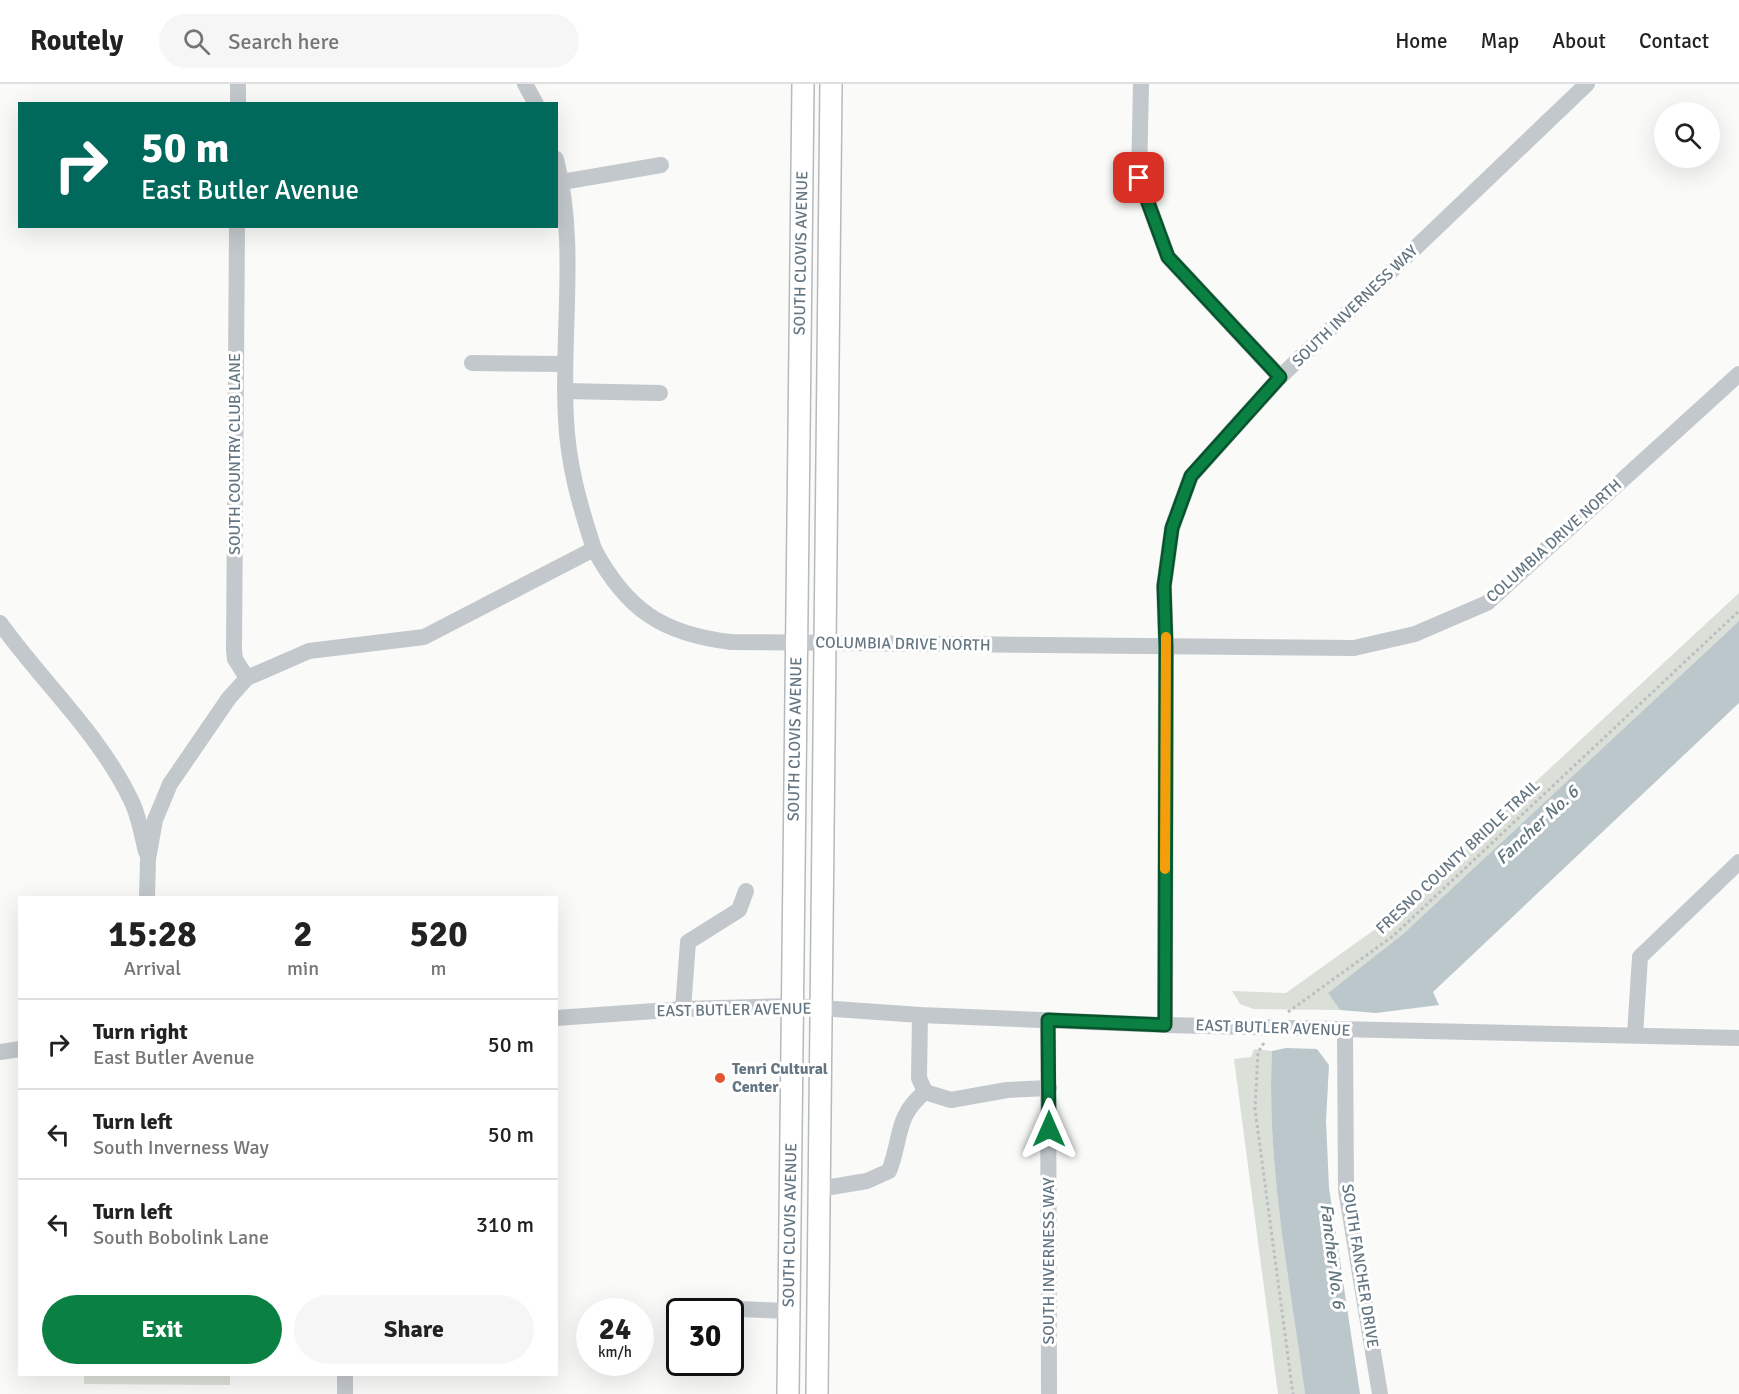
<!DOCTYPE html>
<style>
:root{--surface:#fff;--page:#f6f6f6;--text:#222;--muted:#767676;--line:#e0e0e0;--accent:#0b8043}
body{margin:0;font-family:Signika,sans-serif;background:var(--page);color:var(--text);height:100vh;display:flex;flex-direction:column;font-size:22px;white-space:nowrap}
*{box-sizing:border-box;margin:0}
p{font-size:20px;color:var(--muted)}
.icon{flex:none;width:33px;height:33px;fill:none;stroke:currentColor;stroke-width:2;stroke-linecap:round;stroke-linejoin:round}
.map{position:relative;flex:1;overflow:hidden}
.side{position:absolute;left:18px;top:812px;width:540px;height:480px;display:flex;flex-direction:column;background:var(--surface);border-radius:0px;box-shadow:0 6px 24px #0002}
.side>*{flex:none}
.banner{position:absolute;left:18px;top:18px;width:540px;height:126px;border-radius:0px;box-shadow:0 6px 24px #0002;background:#00695c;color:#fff;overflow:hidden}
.fabs{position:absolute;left:1654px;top:18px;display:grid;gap:12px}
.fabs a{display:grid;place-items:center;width:66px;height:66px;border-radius:50%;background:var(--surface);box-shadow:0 6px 24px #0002;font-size:30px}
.speed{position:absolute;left:576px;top:1214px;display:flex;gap:12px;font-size:30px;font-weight:700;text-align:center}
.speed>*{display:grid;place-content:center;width:78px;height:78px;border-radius:50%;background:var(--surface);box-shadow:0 6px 24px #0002;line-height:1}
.speed small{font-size:15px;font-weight:400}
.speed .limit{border:3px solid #111;border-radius:9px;background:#fff;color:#111}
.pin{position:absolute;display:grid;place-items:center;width:51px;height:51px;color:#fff;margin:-26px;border-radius:12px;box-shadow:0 3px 9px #0006}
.me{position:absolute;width:66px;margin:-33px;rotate:0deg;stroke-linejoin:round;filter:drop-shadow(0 0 4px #0008)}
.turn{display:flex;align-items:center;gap:21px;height:126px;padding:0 24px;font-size:27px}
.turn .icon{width:78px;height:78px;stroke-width:2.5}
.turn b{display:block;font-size:42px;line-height:51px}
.eta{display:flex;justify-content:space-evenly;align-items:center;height:102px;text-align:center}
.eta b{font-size:36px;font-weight:800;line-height:42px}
.action{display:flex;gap:12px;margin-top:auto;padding:12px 24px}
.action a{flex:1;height:69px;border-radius:36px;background:var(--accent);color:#fff;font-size:24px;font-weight:800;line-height:69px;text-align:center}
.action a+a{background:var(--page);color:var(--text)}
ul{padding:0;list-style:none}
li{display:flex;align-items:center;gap:18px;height:90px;padding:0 24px;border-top:2px solid var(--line)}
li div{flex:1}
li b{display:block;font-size:22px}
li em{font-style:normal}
header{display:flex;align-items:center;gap:36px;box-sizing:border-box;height:84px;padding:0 30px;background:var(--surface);border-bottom:2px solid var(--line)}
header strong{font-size:28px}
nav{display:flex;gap:33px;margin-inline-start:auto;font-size:21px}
.search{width:420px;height:54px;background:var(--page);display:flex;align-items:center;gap:15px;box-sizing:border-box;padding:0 21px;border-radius:33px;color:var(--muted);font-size:22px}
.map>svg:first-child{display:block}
.green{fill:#dadfd7}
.water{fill:#bbc7cb}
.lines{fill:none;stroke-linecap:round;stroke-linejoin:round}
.major-casing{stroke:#b5babe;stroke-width:24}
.path{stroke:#bbbfc2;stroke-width:3;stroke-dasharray:3 3;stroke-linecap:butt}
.minor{stroke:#c3c8cc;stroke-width:16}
.major{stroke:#fff;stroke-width:21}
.route-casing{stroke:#07532c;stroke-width:15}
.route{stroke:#0b8043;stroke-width:10}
.slow{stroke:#f59e0b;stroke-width:10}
.poi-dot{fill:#e4572e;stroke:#fff;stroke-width:2}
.labels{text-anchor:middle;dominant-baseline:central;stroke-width:6;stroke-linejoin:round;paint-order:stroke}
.street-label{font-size:16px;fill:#657683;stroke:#fff}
.poi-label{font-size:16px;font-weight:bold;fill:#657683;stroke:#fff;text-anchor:start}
.water-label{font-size:18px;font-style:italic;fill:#60757c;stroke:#fff}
</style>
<header>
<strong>Routely</strong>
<div class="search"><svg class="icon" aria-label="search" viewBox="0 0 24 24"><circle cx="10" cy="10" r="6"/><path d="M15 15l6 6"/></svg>Search here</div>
<nav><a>Home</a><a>Map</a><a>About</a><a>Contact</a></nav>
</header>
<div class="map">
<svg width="1739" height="1310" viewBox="0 0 1739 1310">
<rect width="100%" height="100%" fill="#fafaf8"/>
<g class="green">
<path d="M1739,509V537L1403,850L1328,909L1340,926L1254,925L1240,920L1232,907L1286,909L1381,841Z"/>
<path d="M1254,965L1272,967C1266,1081 1290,1197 1305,1310H1278L1234,975L1251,973Z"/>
<path d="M84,1290H230V1301L84,1300Z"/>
</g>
<g class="water">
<path d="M1739,537V619L1433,908L1439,921L1376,929L1340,926L1328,909L1403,850Z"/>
<path d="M1286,964L1317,965L1329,981L1326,1037L1329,1104L1360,1310H1305C1290,1197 1266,1081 1272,967Z"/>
</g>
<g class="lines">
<defs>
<g id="major">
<path d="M788,1310L803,0"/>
<path d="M817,1310L831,0"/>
</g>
</defs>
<use href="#major" class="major-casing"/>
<g class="path">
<path d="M1288,928L1393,852L1739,527"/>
<path d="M1264,959L1258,968L1255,1025L1293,1310"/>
</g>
<g class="minor">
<path d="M525,0L536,20"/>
<path d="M1141,0L1139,94L1168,173L1280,293"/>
<path d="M238,20V0"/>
<path d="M556,75C578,160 561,249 566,335C568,381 580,422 594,465"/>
<path d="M562,98L661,81"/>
<path d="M237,142L234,566L235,575L247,594"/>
<path d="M472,279L565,280"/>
<path d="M565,307L660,309"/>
<path d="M0,539C42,598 99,649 131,716C139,732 142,751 146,768"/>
<path d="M147,813L148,775L155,736L170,700L229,614L247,594L309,567L424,553L594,465C626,525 662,550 731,558L1354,564L1415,550L1487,519L1739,290"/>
<path d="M683,925L688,858L739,826L746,807"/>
<path d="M920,931L919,994L925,1008L951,1016L1007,1006L1049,1004"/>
<path d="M556,934L683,925L792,922L920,931L1165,941L1739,954"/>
<path d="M1048,936L1049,1310"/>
<path d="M1165,941L1166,563L1164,502L1172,444L1191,392L1280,293L1587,0"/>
<path d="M1345,946L1346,1106L1380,1310"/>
<path d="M1635,951L1640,873L1739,778"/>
<path d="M0,968L20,965"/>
<path d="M819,1105L867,1097L889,1087C902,1054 895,1032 925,1008"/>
<path d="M714,1224L789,1227"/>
<path d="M345,1310V1290"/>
</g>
<use href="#major" class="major"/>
</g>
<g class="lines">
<defs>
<path id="route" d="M1049,1045L1048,936L1165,941L1166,563L1164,502L1172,444L1191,392L1280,293L1168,173L1139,94"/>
</defs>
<use href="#route" class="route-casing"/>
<use href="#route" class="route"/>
<path class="slow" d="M1165,785L1166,553"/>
</g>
<circle class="poi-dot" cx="720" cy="994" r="6"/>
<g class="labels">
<g class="street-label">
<text transform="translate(801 169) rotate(-89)">SOUTH CLOVIS AVENUE</text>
<text transform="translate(1355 222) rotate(-44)">SOUTH INVERNESS WAY</text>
<text transform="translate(235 370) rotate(-90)">SOUTH COUNTRY CLUB LANE</text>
<text transform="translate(1554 457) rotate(-42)">COLUMBIA DRIVE NORTH</text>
<text transform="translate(903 560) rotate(1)">COLUMBIA DRIVE NORTH</text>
<text transform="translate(795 655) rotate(-89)">SOUTH CLOVIS AVENUE</text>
<text transform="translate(1458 773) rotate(-43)">FRESNO COUNTY BRIDLE TRAIL</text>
<text transform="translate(734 926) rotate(-1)">EAST BUTLER AVENUE</text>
<text transform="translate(1273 944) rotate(2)">EAST BUTLER AVENUE</text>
<text transform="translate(790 1141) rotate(-89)">SOUTH CLOVIS AVENUE</text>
<text transform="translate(1049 1177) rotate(-90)">SOUTH INVERNESS WAY</text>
<text transform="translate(1360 1182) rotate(81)">SOUTH FANCHER DRIVE</text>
</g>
<g class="poi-label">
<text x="732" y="985">Tenri Cultural<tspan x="732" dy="18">Center</tspan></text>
</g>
<g class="water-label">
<text transform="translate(1537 741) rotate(-43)">Fancher No. 6</text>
<text transform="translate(1333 1172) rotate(83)">Fancher No. 6</text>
</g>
</g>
</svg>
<div class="fabs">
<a><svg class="icon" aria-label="search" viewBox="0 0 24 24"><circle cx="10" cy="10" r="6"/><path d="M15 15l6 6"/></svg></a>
</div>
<div class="speed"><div>24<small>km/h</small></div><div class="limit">30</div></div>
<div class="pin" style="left:1139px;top:94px;background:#d93025"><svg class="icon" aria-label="arrive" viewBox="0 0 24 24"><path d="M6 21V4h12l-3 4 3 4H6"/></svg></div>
<svg class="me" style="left:1049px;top:1045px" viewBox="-20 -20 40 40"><path d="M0-17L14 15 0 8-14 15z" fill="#0b8043" stroke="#fff" stroke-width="4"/></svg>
<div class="banner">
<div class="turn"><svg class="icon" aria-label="right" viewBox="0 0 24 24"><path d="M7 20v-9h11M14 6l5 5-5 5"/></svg><div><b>50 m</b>East Butler Avenue</div></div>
</div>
<section class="side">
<div class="eta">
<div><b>15:28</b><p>Arrival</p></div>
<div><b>2</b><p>min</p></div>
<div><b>520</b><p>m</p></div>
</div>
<ul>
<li><svg class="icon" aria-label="right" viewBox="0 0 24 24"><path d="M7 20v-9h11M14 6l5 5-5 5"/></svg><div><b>Turn right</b><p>East Butler Avenue</p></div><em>50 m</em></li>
<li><svg class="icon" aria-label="left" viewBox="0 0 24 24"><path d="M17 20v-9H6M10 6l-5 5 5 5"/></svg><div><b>Turn left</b><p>South Inverness Way</p></div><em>50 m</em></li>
<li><svg class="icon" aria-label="left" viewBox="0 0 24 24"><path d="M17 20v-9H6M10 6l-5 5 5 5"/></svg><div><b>Turn left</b><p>South Bobolink Lane</p></div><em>310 m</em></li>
</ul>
<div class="action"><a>Exit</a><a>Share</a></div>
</section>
</div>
